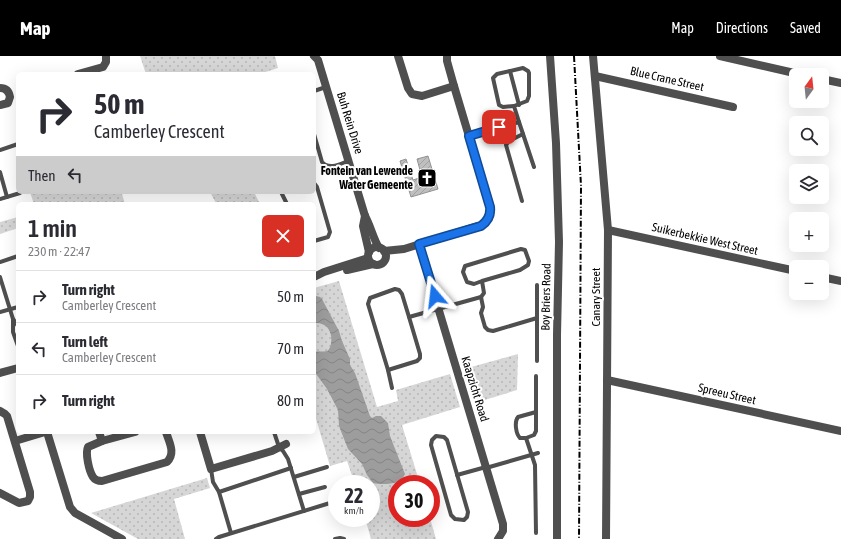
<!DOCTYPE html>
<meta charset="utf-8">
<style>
:root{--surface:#fff;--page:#f2f2f3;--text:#2b2b33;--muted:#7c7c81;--line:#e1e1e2;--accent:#000}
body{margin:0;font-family:"Asap Condensed",sans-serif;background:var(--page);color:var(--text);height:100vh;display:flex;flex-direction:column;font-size:15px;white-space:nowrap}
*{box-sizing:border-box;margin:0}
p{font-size:13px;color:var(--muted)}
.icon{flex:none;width:22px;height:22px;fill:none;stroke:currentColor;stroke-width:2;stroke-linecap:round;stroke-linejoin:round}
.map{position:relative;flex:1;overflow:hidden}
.sheet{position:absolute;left:16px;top:146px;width:300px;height:232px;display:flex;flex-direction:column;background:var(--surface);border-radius:6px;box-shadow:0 4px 16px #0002}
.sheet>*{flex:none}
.banner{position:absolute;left:16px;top:16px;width:300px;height:122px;border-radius:6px;box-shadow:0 4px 16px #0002;background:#fff;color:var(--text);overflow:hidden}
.needle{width:26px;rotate:15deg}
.controls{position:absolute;left:789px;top:12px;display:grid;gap:8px}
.controls a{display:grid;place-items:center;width:40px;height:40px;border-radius:6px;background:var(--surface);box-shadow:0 4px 16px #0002;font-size:20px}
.speed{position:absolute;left:328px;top:419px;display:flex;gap:8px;font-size:20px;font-weight:700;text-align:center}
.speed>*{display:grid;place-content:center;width:52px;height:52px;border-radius:50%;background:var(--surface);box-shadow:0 4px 16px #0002;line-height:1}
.speed small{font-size:10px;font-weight:400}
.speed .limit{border:6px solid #d22;background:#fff;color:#111}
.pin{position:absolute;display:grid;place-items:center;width:34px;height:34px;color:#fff;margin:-17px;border-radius:8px;box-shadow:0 2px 6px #0006}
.me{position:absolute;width:44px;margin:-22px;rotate:343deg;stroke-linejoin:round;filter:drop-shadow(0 0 3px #0008)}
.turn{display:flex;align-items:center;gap:14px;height:84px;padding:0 12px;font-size:18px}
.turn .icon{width:52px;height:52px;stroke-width:2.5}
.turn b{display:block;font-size:28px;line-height:34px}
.then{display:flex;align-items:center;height:38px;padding:0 12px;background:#0003;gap:8px;font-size:15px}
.round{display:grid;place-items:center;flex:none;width:42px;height:42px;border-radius:6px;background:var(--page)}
.head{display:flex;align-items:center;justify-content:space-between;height:68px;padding:0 12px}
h1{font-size:24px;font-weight:600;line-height:30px}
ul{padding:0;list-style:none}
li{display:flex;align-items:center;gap:12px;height:52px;padding:0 12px;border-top:1px solid var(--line)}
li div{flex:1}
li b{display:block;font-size:15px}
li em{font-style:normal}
header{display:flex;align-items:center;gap:24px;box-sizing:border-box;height:56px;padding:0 20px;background:var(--accent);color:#fff}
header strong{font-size:19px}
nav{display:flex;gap:22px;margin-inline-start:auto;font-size:14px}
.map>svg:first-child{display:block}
.park{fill:url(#park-dots)}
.water{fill:url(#water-waves)}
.building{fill:url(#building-hatch);stroke:#939393}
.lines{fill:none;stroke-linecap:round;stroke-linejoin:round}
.lane{stroke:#4f4f4f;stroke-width:4}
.street{stroke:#4f4f4f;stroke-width:8}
.rail{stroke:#000;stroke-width:2;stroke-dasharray:6 2 1 2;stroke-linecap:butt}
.route-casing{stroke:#114b97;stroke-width:10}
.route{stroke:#1a73e8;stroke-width:7}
.labels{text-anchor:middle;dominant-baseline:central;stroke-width:4;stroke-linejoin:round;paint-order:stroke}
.street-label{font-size:12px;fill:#000;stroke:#fff}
.poi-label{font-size:12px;font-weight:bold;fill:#000;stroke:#fff;text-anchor:end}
</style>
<header>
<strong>Map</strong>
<nav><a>Map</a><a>Directions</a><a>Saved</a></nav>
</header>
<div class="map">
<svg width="841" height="483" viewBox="0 0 841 483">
<defs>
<pattern id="park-dots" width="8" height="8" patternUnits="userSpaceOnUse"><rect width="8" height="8" fill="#d6d6d6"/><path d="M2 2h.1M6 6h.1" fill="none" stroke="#b6b6b6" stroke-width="1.8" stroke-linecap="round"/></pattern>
<pattern id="water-waves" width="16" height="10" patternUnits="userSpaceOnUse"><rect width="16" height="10" fill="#9d9d9d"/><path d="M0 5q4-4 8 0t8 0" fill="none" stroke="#858585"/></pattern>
<pattern id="building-hatch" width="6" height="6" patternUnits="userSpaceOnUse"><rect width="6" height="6" fill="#bfbfbf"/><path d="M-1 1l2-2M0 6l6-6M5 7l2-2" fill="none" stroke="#a2a2a2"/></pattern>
</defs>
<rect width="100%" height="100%" fill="#fff"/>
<g class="park">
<path d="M140,0H275L278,12L259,18H146Z"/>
<path d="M30,136H130L122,138L125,148H34Z"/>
<path d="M210,136H254L260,148H215L216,147Z"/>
<path d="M18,161V172L0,178V166Z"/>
<path d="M339,225L377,351L398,345L396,334L450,318L460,351L402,369L420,428H397V462H430L436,483H371L365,462H371V428H355L347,405L330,410L314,356V232Z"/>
<path d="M518,298L517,334L475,347L464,313Z"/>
<path d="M207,422L210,432L174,443L185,483H138L91,457Z"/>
</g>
<path class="water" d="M316,240L320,241L322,243L339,275L342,285L350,303V309L355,317L370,360L372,362L376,360H381L388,367L390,380L405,418C400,429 384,429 373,427L367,419L362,408L348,393L346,388L339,370L338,354L327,333L314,315V296C318,295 323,296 327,295C333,293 336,265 314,267V241Z"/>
<path class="building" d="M428,100L438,133L411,141L400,105L406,103L413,124L425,120L422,113L420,114L417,103Z"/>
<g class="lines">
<g class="lane">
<path d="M510,15L519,49"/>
<path d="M300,18H301"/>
<path d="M314,35L326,31"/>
<path d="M514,50L503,51L499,49L493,22L497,18L523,12L528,15L529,17V40L527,45L514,50L519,66"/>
<path d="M314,78L322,106C329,114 340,108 348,105"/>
<path d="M469,80L519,66L534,111"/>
<path d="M0,94L18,88"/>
<path d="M0,116L7,141"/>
<path d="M314,127L317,131L330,176L328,181L314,185"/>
<path d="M281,136L287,148"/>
<path d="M0,143L20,137"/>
<path d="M522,145L506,89L509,85L523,78"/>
<path d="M0,206L18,200"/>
<path d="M0,221L13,263V276L18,290"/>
<path d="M481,241L483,251L481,257L485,271L488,274L493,275L537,262"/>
<path d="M0,256L18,251"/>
<path d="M13,263L18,270"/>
<path d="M537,305V229"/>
<path d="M388,314L417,305L420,302V298L409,261"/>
<path d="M392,332L388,314L368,248L370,242L395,233L399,234L402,238L409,261L481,241L484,237L482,225L520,214L528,209L529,205L525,194L521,193L465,210L463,216L467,226L474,228L482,225"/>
<path d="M274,376L279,391L283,395L288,403L304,455"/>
<path d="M436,380L444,381L447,384L468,456L467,461L464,464L455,463L451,459L431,389L432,384Z"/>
<path d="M526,382L534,379L536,375V320"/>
<path d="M486,412L538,397"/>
<path d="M211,413L213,426L219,436"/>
<path d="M457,419L486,411"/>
<path d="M294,421L327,411"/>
<path d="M299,438L325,431"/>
<path d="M231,477L219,436L291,412"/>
<path d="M536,477L535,409L526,382H520C516,378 514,366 518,361L536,356"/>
<path d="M216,483L219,481L330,447"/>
<path d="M335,483L340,482L344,483"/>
</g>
<g class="street">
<path d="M314,0L318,4L365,160C371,171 373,182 379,192"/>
<path d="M447,0V5L454,30"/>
<path d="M550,0L556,87L559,186L557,279V483"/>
<path d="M593,0L608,174L606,483"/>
<path d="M720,0L803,19"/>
<path d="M78,18L103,11L106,6V0"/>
<path d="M595,20L733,51"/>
<path d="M822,23L841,27"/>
<path d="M0,32C6,32 9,35 10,41L8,47L0,49"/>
<path d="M365,160L363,170L369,196"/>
<path d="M608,174L796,215"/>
<path d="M419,188L503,468V475L498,483"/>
<circle cx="377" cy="200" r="9"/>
<path d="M384,195L404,193L481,169L489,162L491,154L454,30L422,40L412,38L408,32L398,0"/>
<path d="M347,214L373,208"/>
<path d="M314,221L324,216L368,202"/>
<path d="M822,221L841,225"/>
<path d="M0,317L18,312"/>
<path d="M607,324L841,375"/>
<path d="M0,355L5,358L7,360L30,436V441L28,445L19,447L0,437"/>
<path d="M47,376L70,451L75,457L122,483"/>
<path d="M99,376L102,385L88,391C85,397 89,415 93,421C95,424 98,425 102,425L167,406C176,397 169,386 166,376"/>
<path d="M200,376L211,413L272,395L286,388"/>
<path d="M15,385L45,376"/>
<path d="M102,385L135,376"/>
</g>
<path class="rail" d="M574,0L581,130L579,483"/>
</g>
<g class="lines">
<defs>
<path id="route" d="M435,240L419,188L481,170C488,165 491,159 490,151L469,80L499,71"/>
</defs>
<use href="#route" class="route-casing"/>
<use href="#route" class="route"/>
</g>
<defs>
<symbol id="church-square" viewBox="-11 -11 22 22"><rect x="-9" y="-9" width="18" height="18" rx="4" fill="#000" stroke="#fff"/><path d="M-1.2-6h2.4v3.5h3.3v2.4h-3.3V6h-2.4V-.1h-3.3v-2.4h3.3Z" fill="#fff"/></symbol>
</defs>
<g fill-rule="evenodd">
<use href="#church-square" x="416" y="111" width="22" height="22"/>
</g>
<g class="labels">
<g class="street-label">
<text transform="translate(667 23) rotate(13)">Blue Crane Street</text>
<text transform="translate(350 67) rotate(73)">Buh Rein Drive</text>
<text transform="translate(705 183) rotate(13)">Suikerbekkie West Street</text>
<text transform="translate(546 241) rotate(-89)">Boy Briers Road</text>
<text transform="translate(596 241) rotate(-90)">Canary Street</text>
<text transform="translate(475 333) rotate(73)">Kaapzicht Road</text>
<text transform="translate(727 338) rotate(13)">Spreeu Street</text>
</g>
<g class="poi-label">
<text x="413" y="115">Fontein van Lewende<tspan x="413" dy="14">Water Gemeente</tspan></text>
</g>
</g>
</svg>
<div class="controls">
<a><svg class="needle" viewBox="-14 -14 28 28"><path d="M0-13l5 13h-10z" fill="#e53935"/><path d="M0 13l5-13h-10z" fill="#7c7c81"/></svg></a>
<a><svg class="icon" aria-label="search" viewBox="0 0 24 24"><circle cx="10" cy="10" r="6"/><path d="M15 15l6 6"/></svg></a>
<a><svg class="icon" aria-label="layers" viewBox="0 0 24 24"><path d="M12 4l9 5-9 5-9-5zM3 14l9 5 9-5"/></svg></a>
<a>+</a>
<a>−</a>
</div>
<div class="speed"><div>22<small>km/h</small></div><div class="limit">30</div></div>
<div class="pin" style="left:499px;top:71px;background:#d93025"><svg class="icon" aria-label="arrive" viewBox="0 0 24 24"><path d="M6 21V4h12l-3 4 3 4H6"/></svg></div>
<svg class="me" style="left:435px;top:240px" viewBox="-20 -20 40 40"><path d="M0-17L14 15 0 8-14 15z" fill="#1a73e8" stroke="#fff" stroke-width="4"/></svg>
<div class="banner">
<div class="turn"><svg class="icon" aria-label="right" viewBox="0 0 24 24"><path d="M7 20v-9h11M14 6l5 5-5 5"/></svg><div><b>50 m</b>Camberley Crescent</div></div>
<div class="then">Then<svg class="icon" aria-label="left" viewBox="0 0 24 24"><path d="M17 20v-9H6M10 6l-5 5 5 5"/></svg></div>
</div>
<section class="sheet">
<div class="head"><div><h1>1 min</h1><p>230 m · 22:47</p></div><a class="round" style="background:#d93025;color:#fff"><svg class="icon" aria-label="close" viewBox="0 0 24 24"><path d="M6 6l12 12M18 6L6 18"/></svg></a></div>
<ul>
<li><svg class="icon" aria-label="right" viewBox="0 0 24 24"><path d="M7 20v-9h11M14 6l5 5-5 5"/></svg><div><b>Turn right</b><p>Camberley Crescent</p></div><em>50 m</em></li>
<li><svg class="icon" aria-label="left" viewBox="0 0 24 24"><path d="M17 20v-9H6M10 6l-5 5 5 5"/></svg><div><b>Turn left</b><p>Camberley Crescent</p></div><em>70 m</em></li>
<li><svg class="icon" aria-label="right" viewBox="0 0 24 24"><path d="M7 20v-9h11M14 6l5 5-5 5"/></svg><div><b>Turn right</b></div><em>80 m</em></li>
</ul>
</section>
</div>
